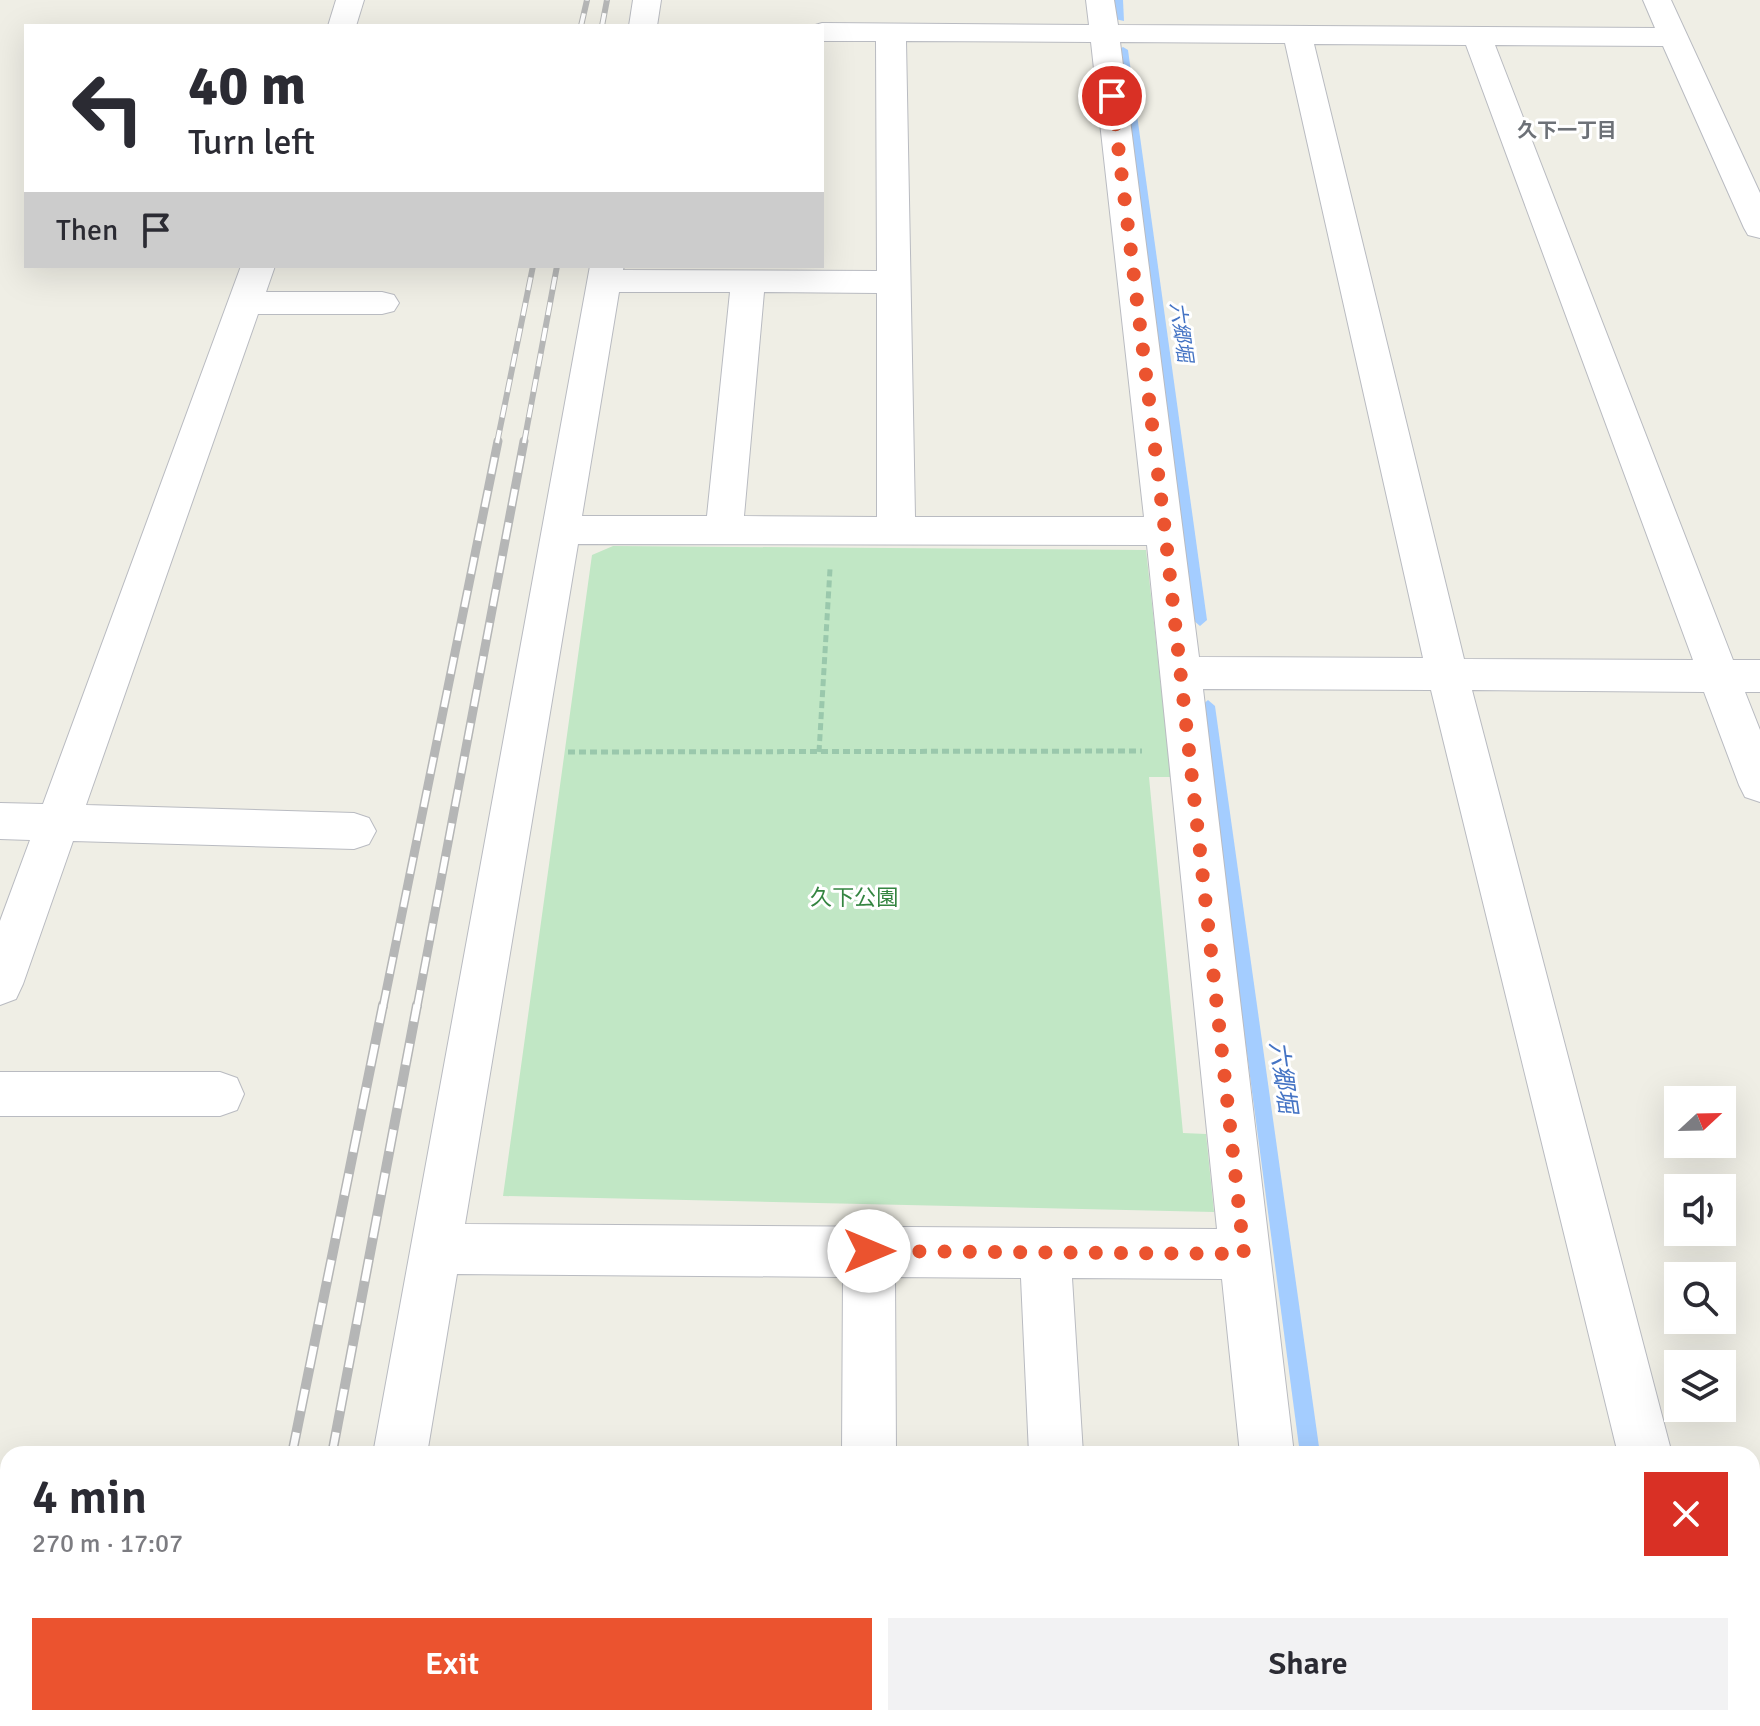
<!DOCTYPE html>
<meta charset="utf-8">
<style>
:root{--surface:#fff;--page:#f2f2f3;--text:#2b2b33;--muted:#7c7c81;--accent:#eb532f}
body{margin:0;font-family:Signika,"Noto Sans JP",sans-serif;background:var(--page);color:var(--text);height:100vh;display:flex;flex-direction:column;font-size:30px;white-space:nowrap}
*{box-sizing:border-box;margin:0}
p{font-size:26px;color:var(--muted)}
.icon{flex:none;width:44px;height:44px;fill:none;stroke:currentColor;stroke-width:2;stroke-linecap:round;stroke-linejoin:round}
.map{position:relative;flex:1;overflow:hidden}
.details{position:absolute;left:0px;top:1446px;width:1760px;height:280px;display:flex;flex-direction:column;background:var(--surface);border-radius:24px 24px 0 0;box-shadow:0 8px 32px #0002}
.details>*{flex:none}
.banner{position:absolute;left:24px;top:24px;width:800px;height:244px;border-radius:0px;box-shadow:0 8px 32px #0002;background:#fff;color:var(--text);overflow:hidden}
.needle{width:52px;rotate:68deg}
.buttons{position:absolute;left:1664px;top:1086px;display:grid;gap:16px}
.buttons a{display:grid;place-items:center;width:72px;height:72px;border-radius:0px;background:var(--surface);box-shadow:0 8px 32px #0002;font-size:40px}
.pin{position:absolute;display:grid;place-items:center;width:68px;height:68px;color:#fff;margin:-34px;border:4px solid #fff;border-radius:50%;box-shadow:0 2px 8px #0007}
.me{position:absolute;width:88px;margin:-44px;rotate:90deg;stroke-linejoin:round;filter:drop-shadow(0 0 6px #0008)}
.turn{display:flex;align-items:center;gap:28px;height:168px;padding:0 32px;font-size:36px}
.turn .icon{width:104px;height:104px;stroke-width:2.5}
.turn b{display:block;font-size:56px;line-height:68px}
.then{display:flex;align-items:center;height:76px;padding:0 32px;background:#0003;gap:16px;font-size:30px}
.round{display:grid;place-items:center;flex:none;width:84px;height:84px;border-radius:0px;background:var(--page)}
.head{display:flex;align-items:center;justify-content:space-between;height:136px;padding:0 32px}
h1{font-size:48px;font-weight:600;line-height:60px}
.primary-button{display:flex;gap:16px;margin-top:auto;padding:16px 32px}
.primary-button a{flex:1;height:92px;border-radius:0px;background:var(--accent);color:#fff;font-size:32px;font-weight:600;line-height:92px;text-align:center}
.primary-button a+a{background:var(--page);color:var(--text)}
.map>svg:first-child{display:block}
.green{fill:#c1e7c5}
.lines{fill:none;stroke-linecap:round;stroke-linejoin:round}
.stream{fill:#a4cdff;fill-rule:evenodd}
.minor-casing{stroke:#b9bbc1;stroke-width:2}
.path{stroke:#9ac8ac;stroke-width:5;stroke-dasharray:7 4;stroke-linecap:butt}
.minor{fill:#fff;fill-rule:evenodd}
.rail-far2-casing{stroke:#b5b6b6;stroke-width:6}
.rail-far1-casing{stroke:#b5b6b6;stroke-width:9}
.rail-casing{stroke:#b5b6b6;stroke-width:10}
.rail-far2{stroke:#fff;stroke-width:4;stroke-dasharray:13;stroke-linecap:butt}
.rail-far1{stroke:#fff;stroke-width:6;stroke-dasharray:17;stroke-linecap:butt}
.rail{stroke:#fff;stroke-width:7;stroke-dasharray:22;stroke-linecap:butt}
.route{stroke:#eb532f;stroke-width:14;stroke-dasharray:0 25.2}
.labels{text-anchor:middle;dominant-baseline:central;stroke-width:6;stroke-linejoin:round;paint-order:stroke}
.far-neighbourhood-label{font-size:20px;font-weight:bold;fill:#6d7177;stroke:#fff}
.far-water-label{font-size:20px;font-style:italic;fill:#4574c4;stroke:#fff}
.park-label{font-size:22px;fill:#348541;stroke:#fff}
.water-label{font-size:24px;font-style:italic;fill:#4574c4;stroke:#fff}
</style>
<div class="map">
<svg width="1760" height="1726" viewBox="0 0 1760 1726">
<rect width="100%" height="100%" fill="#efeee5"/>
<path class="green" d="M613,546L1146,550L1171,777H1149L1183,1133L1206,1134L1214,1212L503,1196L592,555Z"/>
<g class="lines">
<g class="stream">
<path d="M1113,0H1123L1124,21L1115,19Z"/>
<path d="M1123,47L1128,50L1207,620L1200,626L1193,620L1118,50Z"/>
<path d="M1208,700L1215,706L1320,1454H1300L1201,706Z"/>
<path d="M1334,1718H1356L1357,1726H1335Z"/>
</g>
<defs>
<g id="minor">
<path d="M336,0H364L356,26H328Z"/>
<path d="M633,0H661L657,26H629Z"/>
<path d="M1086,0H1114L1118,25L1655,28L1643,0H1671L1760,193V238L1748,235L1744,228L1663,46L1495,45L1733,660H1760V692H1745L1760,730V802L1745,797L1739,785L1704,692L1472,690L1672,1454H1618L1431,690L1203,689L1294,1454H1240L1222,1279L1072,1278L1083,1454H1029L1021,1278L895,1277L896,1454H842L843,1277L457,1274L427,1454H373L590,266H624L623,270L877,271L876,41H822V26H812L822,23L1089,25ZM906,41L1091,42L1144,517H915ZM1120,42L1285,43L1423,658L1199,657ZM1314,44L1466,45L1693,660L1464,659ZM619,292H730L707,516H582ZM764,292L877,293V517L744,516ZM578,544L1147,545L1217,1229L465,1224Z"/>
<path d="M241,266H275L266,292H382L394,295L399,303L394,311L382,314H258L86,805L354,813L369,818L376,831L369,844L354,849L73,841L23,984L16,999L0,1005V921L30,840L0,839V803L43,804Z"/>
<path d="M0,1072H220L237,1078L244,1094L237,1110L220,1116H0Z"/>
<rect x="0" y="1538" width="8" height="56"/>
<path d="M324,1718H384L383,1726H323Z"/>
<rect x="839" y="1718" width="60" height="8"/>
<path d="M1039,1718H1099L1100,1726H1040Z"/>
<path d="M1269,1718H1329L1330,1726H1270Z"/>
<path d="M1682,1718H1742L1744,1726H1684Z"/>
</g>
</defs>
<use href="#minor" class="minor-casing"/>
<g class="path">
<path d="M568,752L1142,751"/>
<path d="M819,752L830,569"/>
</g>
<use href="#minor" class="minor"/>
<defs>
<g id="rail-far2">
<path d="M581,26L587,0"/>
<path d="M602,26L607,0"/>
<path d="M497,443L533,266"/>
<path d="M524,443L557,266"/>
</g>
<g id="rail-far1">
<path d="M383,1007L498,441"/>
<path d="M417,1007L524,441"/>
</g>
<g id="rail">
<path d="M292,1454L383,1005"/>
<path d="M332,1454L417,1005"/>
<path d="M237,1726L238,1718"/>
<path d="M281,1726L282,1718"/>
</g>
</defs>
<use href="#rail-far2" class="rail-far2-casing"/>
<use href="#rail-far1" class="rail-far1-casing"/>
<use href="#rail" class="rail-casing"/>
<use href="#rail-far2" class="rail-far2"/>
<use href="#rail-far1" class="rail-far1"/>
<use href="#rail" class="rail"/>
</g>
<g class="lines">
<path class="route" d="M869,1251L1244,1254L1165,531L1112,96"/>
</g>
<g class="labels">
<g class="far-neighbourhood-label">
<text x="1567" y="130">久下一丁目</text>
</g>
<g class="far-water-label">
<text transform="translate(1181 332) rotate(82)">六郷堀</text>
</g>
<g class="park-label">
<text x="854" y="897">久下公園</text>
</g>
<g class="water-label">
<text transform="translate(1283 1077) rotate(82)">六郷堀</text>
</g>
</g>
</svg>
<div class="buttons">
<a><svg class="needle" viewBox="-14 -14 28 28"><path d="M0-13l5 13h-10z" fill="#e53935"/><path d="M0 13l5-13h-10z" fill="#7c7c81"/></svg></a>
<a><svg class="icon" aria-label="sound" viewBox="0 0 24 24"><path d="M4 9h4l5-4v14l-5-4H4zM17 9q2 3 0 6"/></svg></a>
<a><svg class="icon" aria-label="search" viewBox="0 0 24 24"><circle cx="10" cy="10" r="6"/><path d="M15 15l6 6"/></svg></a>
<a><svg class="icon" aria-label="layers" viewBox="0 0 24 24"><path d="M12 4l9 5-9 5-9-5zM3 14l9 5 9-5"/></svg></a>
</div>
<div class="pin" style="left:1112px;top:96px;background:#d93025"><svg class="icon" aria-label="arrive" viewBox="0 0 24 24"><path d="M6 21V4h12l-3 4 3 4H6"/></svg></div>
<svg class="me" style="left:869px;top:1251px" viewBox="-20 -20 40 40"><circle r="19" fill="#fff"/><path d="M0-13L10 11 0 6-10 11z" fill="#eb532f"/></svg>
<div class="banner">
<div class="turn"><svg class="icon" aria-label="left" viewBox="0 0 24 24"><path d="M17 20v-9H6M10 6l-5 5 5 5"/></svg><div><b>40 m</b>Turn left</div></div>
<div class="then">Then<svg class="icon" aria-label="arrive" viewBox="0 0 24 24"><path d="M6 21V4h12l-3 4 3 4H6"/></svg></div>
</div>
<section class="details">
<div class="head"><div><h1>4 min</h1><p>270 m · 17:07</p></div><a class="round" style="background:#d93025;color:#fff"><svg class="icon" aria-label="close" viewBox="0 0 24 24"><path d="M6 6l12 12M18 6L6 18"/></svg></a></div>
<div class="primary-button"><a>Exit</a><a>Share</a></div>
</section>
</div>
